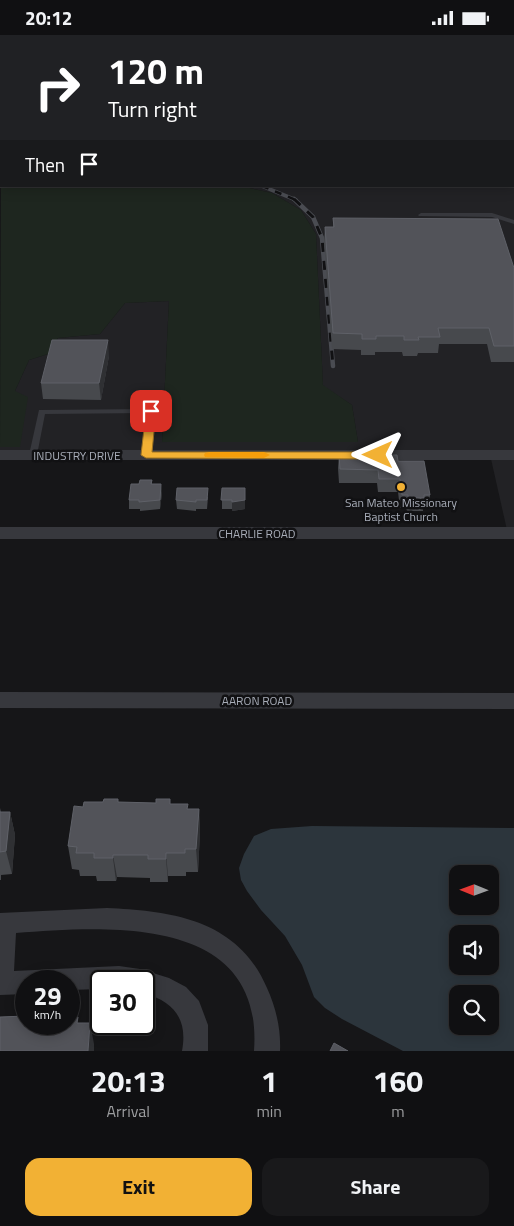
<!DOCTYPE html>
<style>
:root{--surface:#101012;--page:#19191b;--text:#f1f3f6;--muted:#9c9d9f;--line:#303032;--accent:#f2b134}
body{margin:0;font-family:"Titillium Web",sans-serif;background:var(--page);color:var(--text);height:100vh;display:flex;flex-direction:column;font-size:19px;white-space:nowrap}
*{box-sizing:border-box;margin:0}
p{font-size:16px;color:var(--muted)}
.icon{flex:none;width:28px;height:28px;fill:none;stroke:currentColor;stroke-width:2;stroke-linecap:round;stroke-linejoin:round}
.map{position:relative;height:1016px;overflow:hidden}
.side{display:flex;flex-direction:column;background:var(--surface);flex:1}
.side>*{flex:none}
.hud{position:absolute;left:0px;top:0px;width:515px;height:152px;box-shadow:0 2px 12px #0003,0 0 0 1px var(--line);background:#202124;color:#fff;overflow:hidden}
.needle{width:32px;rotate:271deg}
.tools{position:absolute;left:449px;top:830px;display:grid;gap:10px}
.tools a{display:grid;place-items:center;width:50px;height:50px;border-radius:10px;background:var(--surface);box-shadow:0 2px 12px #0003,0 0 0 1px var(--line);font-size:25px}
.speed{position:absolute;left:15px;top:935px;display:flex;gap:10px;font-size:25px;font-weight:700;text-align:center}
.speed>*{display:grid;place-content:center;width:65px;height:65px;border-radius:50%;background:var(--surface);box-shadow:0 2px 12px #0003,0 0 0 1px var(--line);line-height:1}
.speed small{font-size:12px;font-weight:400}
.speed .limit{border:2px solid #111;border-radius:8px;background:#fff;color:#111}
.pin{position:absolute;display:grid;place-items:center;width:42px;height:42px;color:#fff;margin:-21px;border-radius:10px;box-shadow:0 2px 8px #0006}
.me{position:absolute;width:55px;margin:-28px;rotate:270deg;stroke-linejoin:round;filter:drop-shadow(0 0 4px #0008)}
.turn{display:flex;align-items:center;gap:18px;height:105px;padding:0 25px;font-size:22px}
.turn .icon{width:65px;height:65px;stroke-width:2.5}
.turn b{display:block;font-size:35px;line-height:42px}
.then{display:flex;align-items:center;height:48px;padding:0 25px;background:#0003;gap:10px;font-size:19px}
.eta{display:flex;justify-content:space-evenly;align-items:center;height:85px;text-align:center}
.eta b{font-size:30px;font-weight:700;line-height:35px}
.cta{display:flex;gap:10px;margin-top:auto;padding:10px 25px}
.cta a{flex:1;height:58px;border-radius:15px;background:var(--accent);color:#111;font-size:20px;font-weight:700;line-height:58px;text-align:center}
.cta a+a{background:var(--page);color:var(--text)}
.status{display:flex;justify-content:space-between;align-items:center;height:35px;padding:0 25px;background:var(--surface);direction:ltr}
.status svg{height:14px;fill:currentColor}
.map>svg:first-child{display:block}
.built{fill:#222225}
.green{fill:#1e261f}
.water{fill:#2c353c;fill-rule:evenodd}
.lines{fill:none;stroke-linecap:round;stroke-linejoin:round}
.lane{fill:#37383d;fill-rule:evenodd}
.street{fill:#37383d;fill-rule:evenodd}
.rail-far1-casing{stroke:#4a4c52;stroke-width:4}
.rail-casing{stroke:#4a4c52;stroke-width:4.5}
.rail-far1{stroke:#111113;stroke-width:2.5;stroke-dasharray:7;stroke-linecap:butt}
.rail{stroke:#111113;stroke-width:3;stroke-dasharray:9;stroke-linecap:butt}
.wall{fill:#47494d}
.shaded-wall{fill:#2f3033}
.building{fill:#525359;stroke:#5f6168}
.route{fill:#f2b134;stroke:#9d7322}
.slow{fill:#f59e0b}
.poi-dot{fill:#f2b134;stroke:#111113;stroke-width:2}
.labels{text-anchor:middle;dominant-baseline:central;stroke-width:5;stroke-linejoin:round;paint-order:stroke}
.street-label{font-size:12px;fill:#a8adb8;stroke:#111113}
.poi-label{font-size:12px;fill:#a8adb8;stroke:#111113}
</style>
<div class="status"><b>20:12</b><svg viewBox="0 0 49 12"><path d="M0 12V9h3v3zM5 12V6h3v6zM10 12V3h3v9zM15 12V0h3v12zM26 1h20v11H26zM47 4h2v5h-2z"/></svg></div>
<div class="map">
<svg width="514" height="1016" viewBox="0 0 514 1016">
<rect width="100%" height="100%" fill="#161618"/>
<g class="built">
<path d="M0,0H514V104V1H1L0,16Z"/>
<path d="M514,143V495H507L491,424H0V412H19L15,356L29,325L48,319L58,303L100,299L125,268L169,266L162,407H358L352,370L323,351L316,199L301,175L272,158L241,151H514Z"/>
</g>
<path class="green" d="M1,145V151H241L272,158L301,175L316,199L323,350L352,370L358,407H162L169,266L125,268L100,299L58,303L48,319L29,325L15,356L28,362L20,412H0Z"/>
<path class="water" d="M312,791L514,793V1016H403L342,984L325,973L314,962L302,930L285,901L261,875L247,856L241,845L239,833L244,819L254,801L271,794ZM458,839H490V871H458ZM458,899H490V931H458ZM458,959H490V991H458Z"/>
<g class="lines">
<g class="lane">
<path d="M1,0H5V1L1,2Z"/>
<rect x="103" y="0" width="4" height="1"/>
<rect x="158" y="0" width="4" height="1"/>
<path d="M421,178H492L514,185V189L492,182L419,181L418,180Z"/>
<path d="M151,374L155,376L149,422H146L142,420L147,378L45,379L37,420L33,422L29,420L39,375Z"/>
</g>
<g class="street">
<path d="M395,0H405V1H396Z"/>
<rect x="0" y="6" width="1" height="6"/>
<rect x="0" y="415" width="514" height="10"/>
<rect x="0" y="492" width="514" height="12"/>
<path d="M0,657L514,658V674L0,673Z"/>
<path d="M107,873C173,876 238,885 267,953C276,973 281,994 280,1016H254C264,879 108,891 16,898L14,936L119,931L140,934L169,943L186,952L199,966L208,990V1016H182C188,984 174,967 144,958V946H101V954L69,955V946H26V959L0,960V878Z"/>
</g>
<defs>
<path id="rail-far1" d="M262,151L296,165"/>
<path id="rail" d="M294,164L313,182L322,203L333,331"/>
</defs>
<use href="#rail-far1" class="rail-far1-casing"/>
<use href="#rail" class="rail-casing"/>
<use href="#rail-far1" class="rail-far1"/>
<use href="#rail" class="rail"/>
</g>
<g class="wall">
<path d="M333,183L514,233V327H491L487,309H439L438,318H418L417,321H403L402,317H375V320H361V315L332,314L324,207L325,192H333Z"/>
<path d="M109,321L101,365L43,364L41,348Z"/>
<path d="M339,420L398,426L430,460L429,474H423V476H407L406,473H400L398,457H378L377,448H339L338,433Z"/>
<path d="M152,445V449L162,458L160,474L140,476V474H129V465L139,449Z"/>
<path d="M222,453L245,474L232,476V474H222Z"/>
<path d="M208,462L207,474H196V476L177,474L176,465Z"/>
<path d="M119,767L171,769L188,774H199L200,797L198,837H186V841H168V847H150V843L117,842L116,846H97L96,841H80L79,835L72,834L68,811L83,772Z"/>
<path d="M0,773L1,777H10L15,800L12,839L1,840V845H0Z"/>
</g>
<g class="shaded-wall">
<path d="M108,305L109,321L101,365L99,348Z"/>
<path d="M161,449L162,458L160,474V465Z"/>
<path d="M245,453V474L232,476V467Z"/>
<path d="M199,774L200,797L198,837L196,814Z"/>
<path d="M10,777L15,800L12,839L6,816Z"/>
<path d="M166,818L168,841V847L166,824Z"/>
<path d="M113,820L117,842L116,846L113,823Z"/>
<path d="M90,988L94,1009V1016H88Z"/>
</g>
<g class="building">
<path d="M333,183L498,184L514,233V311H494L489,293H438L440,302H418L419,305H404V301H376V304H362V299L333,298L325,192H334Z"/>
<path d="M52,305H108L99,348H41Z"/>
<path d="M339,420H397L398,426H424L430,460H424V463H408V460H402L400,444H379L378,435L340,434Z"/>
<path d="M140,445H152L151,449H161L160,465L139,467V465H129L131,449H139Z"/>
<path d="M177,453H208L207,465H196V467L176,465Z"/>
<path d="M222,453H245V465L232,467V465H221Z"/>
<path d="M104,764H118V767L156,768V764H170V769H188L187,774H199L196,814H185V818H166V824H148V820H113V823H94V818H76L77,812L68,811L74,771L83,772L84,767H103Z"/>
<path d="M0,777H10L6,816L0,817Z"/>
<path d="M26,981V989H69V982H78L77,988H90L88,1016H0V982Z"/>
<path d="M334,1008L348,1016H330Z"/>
</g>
<path class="route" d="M151,373L156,376L152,417H378L384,420L378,424L146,423L141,420L146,376Z"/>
<path class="slow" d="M209,417H264L270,420L264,423L205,422L204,420L205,418Z"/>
<circle class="poi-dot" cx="401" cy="452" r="5"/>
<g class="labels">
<g class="street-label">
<text x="77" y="420">INDUSTRY DRIVE</text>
<text x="257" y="498">CHARLIE ROAD</text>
<text x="257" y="665">AARON ROAD</text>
</g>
<g class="poi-label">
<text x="401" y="467">San Mateo Missionary<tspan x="401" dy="14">Baptist Church</tspan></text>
</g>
</g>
</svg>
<div class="tools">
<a><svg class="needle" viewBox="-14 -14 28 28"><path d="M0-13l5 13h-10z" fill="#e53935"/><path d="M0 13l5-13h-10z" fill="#9c9d9f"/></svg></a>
<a><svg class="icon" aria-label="sound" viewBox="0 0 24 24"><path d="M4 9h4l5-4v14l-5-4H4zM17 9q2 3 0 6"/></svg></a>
<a><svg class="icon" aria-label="search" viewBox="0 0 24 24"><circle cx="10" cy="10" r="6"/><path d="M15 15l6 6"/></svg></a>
</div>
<div class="speed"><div>29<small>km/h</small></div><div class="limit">30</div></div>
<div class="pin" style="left:151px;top:376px;background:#d93025"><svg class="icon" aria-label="arrive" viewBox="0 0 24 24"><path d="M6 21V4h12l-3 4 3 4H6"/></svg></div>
<svg class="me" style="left:378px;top:420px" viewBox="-20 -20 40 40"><path d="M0-17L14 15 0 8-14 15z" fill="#f2b134" stroke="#fff" stroke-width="4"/></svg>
<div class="hud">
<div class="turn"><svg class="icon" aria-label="right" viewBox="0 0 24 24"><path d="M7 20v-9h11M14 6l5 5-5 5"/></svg><div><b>120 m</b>Turn right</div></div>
<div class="then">Then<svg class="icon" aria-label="arrive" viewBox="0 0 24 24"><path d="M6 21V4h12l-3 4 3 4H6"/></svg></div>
</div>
</div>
<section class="side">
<div class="eta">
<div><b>20:13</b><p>Arrival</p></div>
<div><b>1</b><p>min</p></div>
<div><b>160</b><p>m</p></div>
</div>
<div class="cta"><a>Exit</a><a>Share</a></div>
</section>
